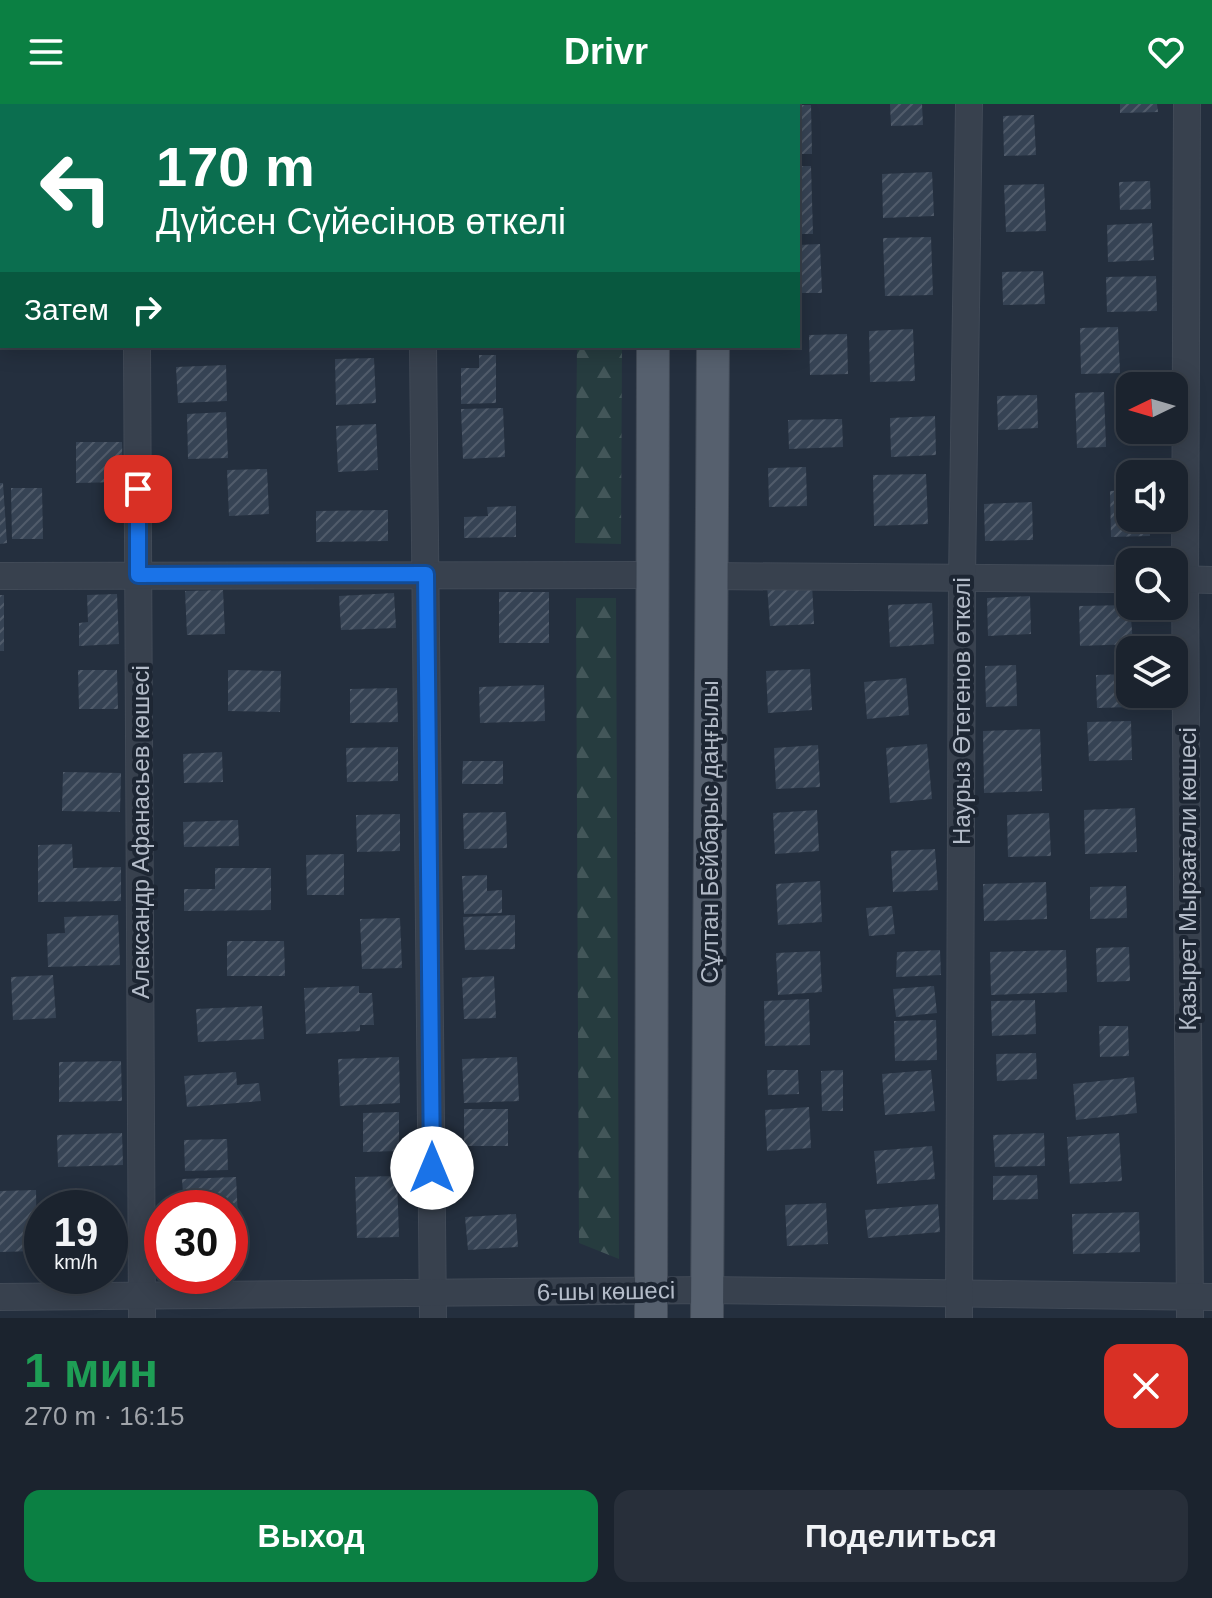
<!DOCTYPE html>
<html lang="ru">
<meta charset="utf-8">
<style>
:root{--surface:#1b232e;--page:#282f3a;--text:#f1f3f6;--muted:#a0a4aa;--line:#39404a;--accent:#0b8043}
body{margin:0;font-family:Arial,sans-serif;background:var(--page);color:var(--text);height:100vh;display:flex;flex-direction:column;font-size:30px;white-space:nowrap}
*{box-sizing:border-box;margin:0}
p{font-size:26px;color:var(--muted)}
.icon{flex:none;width:44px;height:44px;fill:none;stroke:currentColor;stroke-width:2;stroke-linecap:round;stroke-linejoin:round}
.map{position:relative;height:1214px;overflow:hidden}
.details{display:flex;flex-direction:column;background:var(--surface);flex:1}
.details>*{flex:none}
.banner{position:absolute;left:0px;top:0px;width:800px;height:244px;box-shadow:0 4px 20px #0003,0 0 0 2px var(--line);background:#0b6e4f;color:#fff;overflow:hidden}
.needle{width:52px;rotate:265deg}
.buttons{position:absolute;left:1116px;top:268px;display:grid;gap:16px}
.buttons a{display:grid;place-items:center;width:72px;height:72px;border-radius:16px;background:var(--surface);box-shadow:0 4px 20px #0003,0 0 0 2px var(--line);font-size:40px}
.speed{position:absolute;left:24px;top:1086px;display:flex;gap:16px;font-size:40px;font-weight:700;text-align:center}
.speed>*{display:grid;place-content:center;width:104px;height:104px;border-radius:50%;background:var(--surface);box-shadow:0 4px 20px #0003,0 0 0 2px var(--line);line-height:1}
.speed small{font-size:20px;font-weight:400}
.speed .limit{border:12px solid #d22;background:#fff;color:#111}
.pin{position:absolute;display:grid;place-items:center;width:68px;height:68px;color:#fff;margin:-34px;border-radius:16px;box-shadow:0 4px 12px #0006}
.me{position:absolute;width:88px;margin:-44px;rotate:0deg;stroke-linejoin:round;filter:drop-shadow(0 0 6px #0008)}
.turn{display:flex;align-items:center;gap:28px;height:168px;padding:0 24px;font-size:36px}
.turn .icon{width:104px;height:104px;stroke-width:2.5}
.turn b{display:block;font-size:56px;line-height:68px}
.then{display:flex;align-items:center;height:76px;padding:0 24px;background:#0003;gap:16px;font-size:30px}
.round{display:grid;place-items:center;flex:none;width:84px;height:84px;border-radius:16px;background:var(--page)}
.headline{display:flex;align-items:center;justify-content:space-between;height:136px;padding:0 24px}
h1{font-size:48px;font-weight:800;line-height:60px;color:#1e9e55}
.button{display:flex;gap:16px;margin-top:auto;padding:16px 24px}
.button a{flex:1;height:92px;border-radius:16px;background:var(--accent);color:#fff;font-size:32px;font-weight:800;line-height:92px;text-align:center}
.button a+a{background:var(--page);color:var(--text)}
header{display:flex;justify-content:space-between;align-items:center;height:104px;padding:0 24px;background:var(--accent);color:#fff;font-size:36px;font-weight:800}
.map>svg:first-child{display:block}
.forest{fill:url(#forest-firs)}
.building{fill:url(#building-hatch)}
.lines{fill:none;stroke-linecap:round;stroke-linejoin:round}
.minor-casing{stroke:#414a57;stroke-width:28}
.major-casing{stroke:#414a57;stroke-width:34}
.minor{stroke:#38414e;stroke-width:26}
.major{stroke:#56606e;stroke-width:32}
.route-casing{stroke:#114b97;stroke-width:20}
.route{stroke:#1a73e8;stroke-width:14}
.labels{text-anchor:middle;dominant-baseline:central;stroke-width:8;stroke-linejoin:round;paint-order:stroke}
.street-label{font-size:24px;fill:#b4bcc9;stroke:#1d2633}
</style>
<header><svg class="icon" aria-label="menu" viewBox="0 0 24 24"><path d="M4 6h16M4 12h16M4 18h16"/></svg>Drivr<svg class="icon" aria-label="heart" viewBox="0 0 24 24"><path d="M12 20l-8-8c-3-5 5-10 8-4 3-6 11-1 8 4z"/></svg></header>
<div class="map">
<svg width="1212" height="1214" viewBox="0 0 1212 1214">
<defs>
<pattern id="forest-firs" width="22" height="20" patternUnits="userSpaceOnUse" patternTransform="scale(2)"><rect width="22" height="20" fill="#263c3f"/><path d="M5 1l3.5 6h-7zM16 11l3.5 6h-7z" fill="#435659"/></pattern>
<pattern id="building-hatch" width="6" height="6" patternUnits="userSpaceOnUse" patternTransform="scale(2)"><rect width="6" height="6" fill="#364354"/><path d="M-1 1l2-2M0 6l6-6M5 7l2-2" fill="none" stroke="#515c6b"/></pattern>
</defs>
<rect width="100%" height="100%" fill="#242f3e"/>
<g class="forest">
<path d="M577,242H622L621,440L575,439Z"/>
<path d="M576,494H616L619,1155L579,1139Z"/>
</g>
<g class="building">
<path d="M890,0H922L923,21L891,22Z"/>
<path d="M1120,0H1157L1158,8L1120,9Z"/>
<path d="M798,1H811L812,50H798Z"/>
<path d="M1034,11L1036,51L1004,52L1003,12Z"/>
<path d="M798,62H811L813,130H798Z"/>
<path d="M932,68L934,112L883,114L882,70Z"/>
<path d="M1150,77L1151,105L1120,106L1119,78Z"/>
<path d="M1044,80L1046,127L1006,128L1004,81Z"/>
<path d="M1152,119L1154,156L1108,158L1107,121Z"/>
<path d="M931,133L933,191L885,192L883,134Z"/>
<path d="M820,140L822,189H798V141Z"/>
<path d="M1043,167L1045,200L1003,201L1002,168Z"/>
<path d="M1156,172L1157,207L1107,208L1106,173Z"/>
<path d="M1118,223L1120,269L1081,270L1080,224Z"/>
<path d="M913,225L915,277L870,278L869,227Z"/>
<path d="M847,230L848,270L810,271L809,231Z"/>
<path d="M479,251H496V299L461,300V264H479Z"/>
<path d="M374,254L376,299L336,301L335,255Z"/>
<path d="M226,261L227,297L178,299L176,263Z"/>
<path d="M1104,288L1106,343L1077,344L1075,289Z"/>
<path d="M1037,291L1038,324L998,326L997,292Z"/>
<path d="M503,304L505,353L463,355L461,305Z"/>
<path d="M226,308L228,354L188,355L187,310Z"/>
<path d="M935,312L936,351L891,353L890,314Z"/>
<path d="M842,315L843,343L789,345L788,316Z"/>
<path d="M376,320L378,366L338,368L336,322Z"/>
<path d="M76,338H122L123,378L76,379Z"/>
<path d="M806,363L807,402L769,403L768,364Z"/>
<path d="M267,365L269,410L229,412L227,366Z"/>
<path d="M926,370L928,420L874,422L873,371Z"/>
<path d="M0,379H3L7,439L0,440Z"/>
<path d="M11,384H42L43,435H12Z"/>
<path d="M1130,386V414H1150V432L1111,433L1110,387Z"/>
<path d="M1032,398L1033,436L985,437L984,400Z"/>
<path d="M516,402V433L464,434V413L488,412L487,403Z"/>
<path d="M388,406V437L316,438V407Z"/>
<path d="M812,479L814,520L770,522L767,481Z"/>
<path d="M223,486L225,530L187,531L185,487Z"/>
<rect x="499" y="488" width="50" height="51"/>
<path d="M394,489L396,524L341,526L339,492Z"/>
<path d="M117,490L119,540L79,542V519L88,518L87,491Z"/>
<rect x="0" y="491" width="4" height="56"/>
<path d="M1030,492L1031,530L988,532L987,494Z"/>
<path d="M932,499L934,540L890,543L888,501Z"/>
<path d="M1130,501L1133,540L1080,542L1079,502Z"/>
<path d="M1016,561L1017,602L986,603L985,562Z"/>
<path d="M810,565L812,606L768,609L766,567Z"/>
<path d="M78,566H117L118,605H79Z"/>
<path d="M228,566L281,567L280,608L228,607Z"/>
<path d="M1130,570L1132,603L1097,604L1096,571Z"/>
<path d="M906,574L909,611L867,615L864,578Z"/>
<path d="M544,581L545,617L480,619L479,583Z"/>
<path d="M397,584L398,618L350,619V585Z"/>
<path d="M1131,617L1132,656L1089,657L1087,618Z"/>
<path d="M1040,625L1042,687L984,689L983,627Z"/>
<path d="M927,640L932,695L890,699L886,644Z"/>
<path d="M818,641L820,683L776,685L774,644Z"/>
<path d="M398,643V677L347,678L346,644Z"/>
<path d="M222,648L223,678L184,679L183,650Z"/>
<path d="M463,657H503V680H462Z"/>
<path d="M63,668L121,669L120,708L62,707Z"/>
<path d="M1135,704L1137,748L1085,750L1084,706Z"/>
<path d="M817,706L819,747L775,750L773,709Z"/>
<path d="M506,708L507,744L464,745L463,709Z"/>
<path d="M1049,709L1051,752L1008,753L1007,711Z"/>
<path d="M400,710V747L357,748L356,711Z"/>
<path d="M238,716L239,742L184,743L183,718Z"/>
<path d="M72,740L73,764L121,763V797L38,798V741Z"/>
<path d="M935,745L938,786L893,788L891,747Z"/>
<path d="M344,750V791H307L306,751Z"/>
<path d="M215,764H271V806L184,807V785H215Z"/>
<path d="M487,771V787L502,786V809L464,810L462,772Z"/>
<path d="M820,777L822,818L778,821L776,780Z"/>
<path d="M1046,778L1047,815L984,817L983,780Z"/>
<path d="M1126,782L1127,814L1090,815V783Z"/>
<path d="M892,802L895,830L869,832L866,804Z"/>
<path d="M118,811L120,861L48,863L47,830L65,829L64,813Z"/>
<path d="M515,811V845L465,846L463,813Z"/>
<path d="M400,814L402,864L362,865L360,815Z"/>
<path d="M227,837H284L285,872H227Z"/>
<path d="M1129,843L1130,877L1097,878L1096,844Z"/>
<path d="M940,846L941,871L896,873L897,848Z"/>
<path d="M1066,846L1067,888L991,891L990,848Z"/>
<path d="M820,847L822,888L778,891L776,849Z"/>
<path d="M53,871L56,914L13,916L11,873Z"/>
<path d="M494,872L496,914L464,915L462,874Z"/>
<path d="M359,882V889H372L374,921H360V927L306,930L304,884Z"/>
<path d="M934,882L937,909L896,913L893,885Z"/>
<path d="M809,895L810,941L765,942L764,897Z"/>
<path d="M1035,896L1036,930L992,932L991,897Z"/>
<path d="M262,902L264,935L198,938L196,905Z"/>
<path d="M936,916L937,956L895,957L894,917Z"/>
<path d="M1099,922H1128L1129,952L1100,953Z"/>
<path d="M1036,949L1037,975L997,977L996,950Z"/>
<path d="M399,953L400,999L340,1002L338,955Z"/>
<path d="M517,953L519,997L464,999L462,955Z"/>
<path d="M121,957L122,997L59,998V958Z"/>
<path d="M767,966H798L799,990L768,991Z"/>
<path d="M843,966V1007H822L821,967Z"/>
<path d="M931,966L935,1007L885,1011L882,970Z"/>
<path d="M236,968L237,981L259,979L261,997L187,1003L184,972Z"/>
<path d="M1134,973L1137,1009L1076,1016L1073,980Z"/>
<path d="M809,1003L811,1044L767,1047L765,1006Z"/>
<rect x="464" y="1005" width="44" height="37"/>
<path d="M399,1008V1047L363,1048V1009Z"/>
<path d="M122,1029L123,1061L58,1063L57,1031Z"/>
<path d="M1044,1029L1045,1062L995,1063L993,1031Z"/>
<path d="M1119,1029L1122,1077L1070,1080L1067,1033Z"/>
<path d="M227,1035L228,1066L185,1067L184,1036Z"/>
<path d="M932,1042L935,1075L877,1080L874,1047Z"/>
<path d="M1037,1071L1038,1095L993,1096V1072Z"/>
<path d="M397,1072L399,1133L357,1134L355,1073Z"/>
<path d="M236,1073L238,1113H230V1104H184L182,1075Z"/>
<path d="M36,1086L37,1147L0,1148V1087Z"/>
<path d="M826,1099L828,1140L787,1142L785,1101Z"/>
<path d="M938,1100L940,1128L868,1134L865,1106Z"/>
<path d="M1139,1108L1140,1148L1073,1150L1072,1110Z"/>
<path d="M516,1110L518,1143L468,1146L465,1113Z"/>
<path d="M110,1118H119L121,1161L110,1162Z"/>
</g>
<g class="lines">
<defs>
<g id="minor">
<path d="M136,0V2"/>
<path d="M421,0V2"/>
<path d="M1187,0L1185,475L1190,1214"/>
<path d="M137,242L142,1214"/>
<path d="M423,242L433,1214"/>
<path d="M0,472L654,471"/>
<path d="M710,472L1130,475"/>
<path d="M1174,475L1212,476"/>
<path d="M0,1193L707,1186L1212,1193"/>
<path d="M959,1214L962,474L969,0"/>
</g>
<g id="major">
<path d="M652,0V2"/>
<path d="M715,2V0"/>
<path d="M651,1214L653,242"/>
<path d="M707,1214L713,242"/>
</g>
</defs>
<use href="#minor" class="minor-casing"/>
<use href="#major" class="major-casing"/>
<use href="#minor" class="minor"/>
<use href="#major" class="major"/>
</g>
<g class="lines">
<defs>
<path id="route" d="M138,385V471L426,470L432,1064"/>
</defs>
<use href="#route" class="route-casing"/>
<use href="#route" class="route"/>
</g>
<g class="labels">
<g class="street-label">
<text transform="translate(961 607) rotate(-90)">Наурыз Өтегенов өткелі</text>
<text transform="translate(140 728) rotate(-90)">Александр Афанасьев көшесі</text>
<text transform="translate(709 728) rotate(-90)">Сұлтан Бейбарыс даңғылы</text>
<text transform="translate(1187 775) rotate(-90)">Қазырет Мырзағали көшесі</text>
<text transform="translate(606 1187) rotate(-1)">6-шы көшесі</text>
</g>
</g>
</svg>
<div class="buttons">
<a><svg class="needle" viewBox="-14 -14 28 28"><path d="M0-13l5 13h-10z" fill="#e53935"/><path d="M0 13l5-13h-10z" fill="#a0a4aa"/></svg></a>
<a><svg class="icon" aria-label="sound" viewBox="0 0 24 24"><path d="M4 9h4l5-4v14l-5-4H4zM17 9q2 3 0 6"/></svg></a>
<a><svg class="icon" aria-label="search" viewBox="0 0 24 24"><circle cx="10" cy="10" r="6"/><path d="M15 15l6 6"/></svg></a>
<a><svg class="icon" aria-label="layers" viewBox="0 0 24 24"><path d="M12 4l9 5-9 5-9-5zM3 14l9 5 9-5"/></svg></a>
</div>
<div class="speed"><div>19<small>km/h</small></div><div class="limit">30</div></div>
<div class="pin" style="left:138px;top:385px;background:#d93025"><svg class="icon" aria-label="arrive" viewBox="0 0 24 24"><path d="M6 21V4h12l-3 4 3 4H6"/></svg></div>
<svg class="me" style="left:432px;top:1064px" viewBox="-20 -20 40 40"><circle r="19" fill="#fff"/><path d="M0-13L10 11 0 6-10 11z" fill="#1a73e8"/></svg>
<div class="banner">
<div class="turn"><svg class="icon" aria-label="left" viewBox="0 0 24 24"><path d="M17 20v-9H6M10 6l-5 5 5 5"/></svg><div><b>170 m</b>Дүйсен Сүйесінов өткелі</div></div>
<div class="then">Затем<svg class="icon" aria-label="right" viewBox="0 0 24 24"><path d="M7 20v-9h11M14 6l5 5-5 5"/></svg></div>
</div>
</div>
<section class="details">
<div class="headline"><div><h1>1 мин</h1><p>270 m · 16:15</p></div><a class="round" style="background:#d93025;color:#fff"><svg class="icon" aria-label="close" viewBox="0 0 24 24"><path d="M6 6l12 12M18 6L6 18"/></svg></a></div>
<div class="button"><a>Выход</a><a>Поделиться</a></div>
</section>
